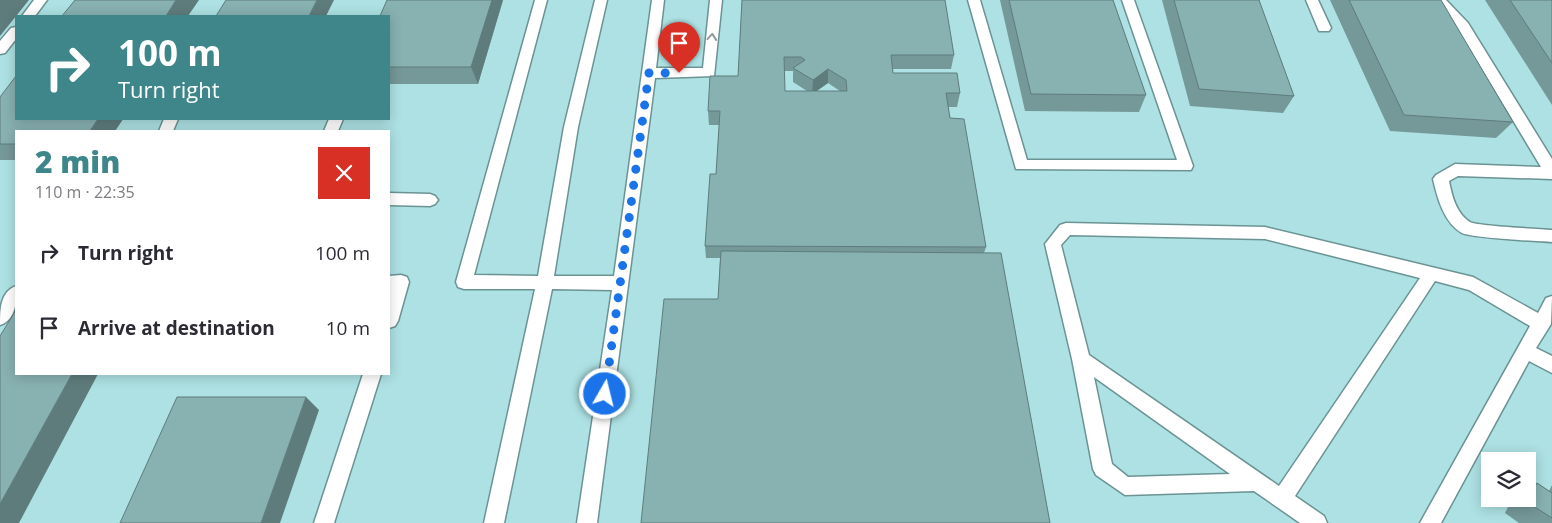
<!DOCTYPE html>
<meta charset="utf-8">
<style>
:root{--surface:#fff;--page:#f2f2f3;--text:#2b2b33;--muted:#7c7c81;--accent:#3e8689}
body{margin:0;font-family:"Open Sans",sans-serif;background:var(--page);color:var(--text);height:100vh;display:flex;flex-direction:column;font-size:19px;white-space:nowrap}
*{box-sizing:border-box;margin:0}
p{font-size:16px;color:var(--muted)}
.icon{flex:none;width:28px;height:28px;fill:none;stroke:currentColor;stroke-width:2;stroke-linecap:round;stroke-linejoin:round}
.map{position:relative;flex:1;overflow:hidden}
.sheet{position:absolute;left:15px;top:130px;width:375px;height:245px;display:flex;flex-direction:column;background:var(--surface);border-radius:0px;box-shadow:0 2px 12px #0003}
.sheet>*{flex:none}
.guide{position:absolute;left:15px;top:15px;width:375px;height:105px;border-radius:0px;box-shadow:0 2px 12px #0003;background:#3e8689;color:#fff;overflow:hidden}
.tools{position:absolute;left:1481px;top:452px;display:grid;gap:10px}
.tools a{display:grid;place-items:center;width:55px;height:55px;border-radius:0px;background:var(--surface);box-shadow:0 2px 12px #0003;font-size:25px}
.pin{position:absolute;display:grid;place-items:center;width:42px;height:42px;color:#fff;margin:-51px -21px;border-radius:50% 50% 50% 0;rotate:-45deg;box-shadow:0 0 5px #0007}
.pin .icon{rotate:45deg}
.me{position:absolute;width:55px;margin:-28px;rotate:8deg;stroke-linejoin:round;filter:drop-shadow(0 0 4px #0008)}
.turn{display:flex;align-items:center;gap:18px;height:105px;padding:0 20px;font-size:22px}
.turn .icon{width:65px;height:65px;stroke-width:2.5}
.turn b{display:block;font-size:35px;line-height:42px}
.round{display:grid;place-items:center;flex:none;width:52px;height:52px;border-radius:0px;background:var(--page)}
.head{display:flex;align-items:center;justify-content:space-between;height:85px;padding:0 20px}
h1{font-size:30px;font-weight:800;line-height:38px;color:var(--accent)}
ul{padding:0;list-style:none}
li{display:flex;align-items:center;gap:15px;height:75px;padding:0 20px}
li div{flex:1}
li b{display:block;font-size:19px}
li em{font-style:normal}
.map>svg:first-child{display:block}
.built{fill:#ade1e3;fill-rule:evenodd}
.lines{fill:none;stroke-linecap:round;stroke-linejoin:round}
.lane-casing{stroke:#6b9394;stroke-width:3}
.lane{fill:#fff;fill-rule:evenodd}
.wall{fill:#759899;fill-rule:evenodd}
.shaded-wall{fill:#5f7c7d}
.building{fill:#88b1b2;stroke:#5f7c7d;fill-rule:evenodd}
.oneway{stroke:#929a9b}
.route{stroke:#1a73e8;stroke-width:9;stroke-dasharray:0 16.2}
</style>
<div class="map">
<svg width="1552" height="523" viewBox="0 0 1552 523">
<rect width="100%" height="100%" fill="#c2edee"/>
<path class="built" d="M0,0H1552V523H0ZM16,16H389V119H16ZM16,131H389V374H16ZM1490,461H1528V499H1490Z"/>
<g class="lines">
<defs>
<g id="lane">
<path d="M34,0H47L35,16H22Z"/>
<path d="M535,0H547L474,275L538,276L564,127L595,0H607L578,127L554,276H614L652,0H664L656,68H703L710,0H722L714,76L655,78L597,523H577L612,290L552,289L504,523H484L535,289H464L458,287L456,282Z"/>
<path d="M968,0H980L1027,160H1177L1122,0H1134L1193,166L1191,170L1016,169Z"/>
<path d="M1306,0H1318L1331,28L1329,31H1319Z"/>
<path d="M1433,0H1446L1468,23L1552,159V179L1458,176L1449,181C1452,196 1456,213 1470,222C1477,226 1539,229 1552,230V242C1536,241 1473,238 1462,233C1444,223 1437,197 1433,179L1436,175L1455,164L1541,167L1458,29Z"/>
<path d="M16,27V39L5,53L0,54V41L11,28Z"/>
<path d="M164,119H178L173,131H159Z"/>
<path d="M329,119H343L338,131H324Z"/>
<path d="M389,193L430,194L435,196L438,200L435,204L430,206L389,205Z"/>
<path d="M1066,223L1265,227L1473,277L1538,313L1546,298L1552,296L1551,324L1536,348L1552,356V373L1529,361L1441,523H1420L1530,326L1469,290L1435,281L1295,496L1324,516L1327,523H1300L1254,491L1125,495L1096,475L1093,469L1072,359L1045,244L1060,225ZM1070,235L1265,239L1420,278L1279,486L1089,355L1061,245ZM1094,377L1230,474L1128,477L1112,464Z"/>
<path d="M401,275L407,277L409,282L398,321L395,326L389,328V276Z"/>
<path d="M16,286C17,300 16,320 0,325C0,310 0,292 16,286Z"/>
<path d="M363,374H381L334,523H314Z"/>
</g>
</defs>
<use href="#lane" class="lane-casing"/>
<use href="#lane" class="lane"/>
</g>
<g class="wall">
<path d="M387,0H503L478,84H389V16Z"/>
<path d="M742,0L954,55L951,69H892L893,73L960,93L957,107H948L950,118L986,247L984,253L718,299L720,258H706L705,246L716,174L719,125H709L708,111L738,76ZM784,71H793V82L807,91H785ZM828,83L840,91H817Z"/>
<path d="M1000,0H1113L1146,95L1139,112L1025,111Z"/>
<path d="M1162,0H1259L1294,96L1283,113L1190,106Z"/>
<path d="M1330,0H1441L1513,122L1496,138L1390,131Z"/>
<path d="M1485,0H1552V105Z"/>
<path d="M0,97L123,119L115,131H16V160H0Z"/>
<path d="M1537,483L1549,491L1552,485V523H1519L1505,513L1512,499H1528V488Z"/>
</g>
<g class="shaded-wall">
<path d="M0,0H29L0,36Z"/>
<path d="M176,0H199L188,16H166Z"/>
<path d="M317,0H334L326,16H309Z"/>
<path d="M492,0H503L478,84L471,67Z"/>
<path d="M828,69V83L812,94L813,80Z"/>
<path d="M98,119H123L115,131H90Z"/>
<path d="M72,374H98L19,523H0V504Z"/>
<path d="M306,397L319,410L280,523H261Z"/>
</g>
<g class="building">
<path d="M75,0H176L166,16H62Z"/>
<path d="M226,0H317L309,16H216Z"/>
<path d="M387,0H492L471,67H389V16H380Z"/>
<path d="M742,0H945L954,55H891L893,73H957L960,93H946L950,118L964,119L986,247L705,246L710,174H716L720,111H708L710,76H738ZM784,57H801L805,60L793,68L813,80L828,69L846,80L847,91H785Z"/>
<path d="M1009,0H1113L1146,95L1031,94Z"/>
<path d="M1174,0H1259L1294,96L1199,89Z"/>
<path d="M1349,0H1441L1513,122L1404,115Z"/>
<path d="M1510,0H1552V63Z"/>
<path d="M16,76V119H98L90,131H16V144H0V97Z"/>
<path d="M721,251L1001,253L1050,523H641L664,299H718Z"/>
<path d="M16,310V374H72L0,504V336Z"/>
<path d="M177,397H306L261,523H120Z"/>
<path d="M1537,483L1552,493V518L1527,502Z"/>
</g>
<defs><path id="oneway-chevron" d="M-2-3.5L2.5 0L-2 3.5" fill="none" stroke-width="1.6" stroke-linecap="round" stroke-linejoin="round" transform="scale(1.25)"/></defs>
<use class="oneway" href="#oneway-chevron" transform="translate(712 37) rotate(-85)"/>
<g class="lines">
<path class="route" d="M605,394L649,73H679"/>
</g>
</svg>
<div class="tools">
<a><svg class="icon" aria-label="layers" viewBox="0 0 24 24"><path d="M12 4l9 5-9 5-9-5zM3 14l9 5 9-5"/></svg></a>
</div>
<div class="pin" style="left:679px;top:73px;background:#d93025"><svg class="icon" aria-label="arrive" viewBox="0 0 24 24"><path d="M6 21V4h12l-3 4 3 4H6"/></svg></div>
<svg class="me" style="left:605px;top:394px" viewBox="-20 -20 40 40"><circle r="17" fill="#1a73e8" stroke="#fff" stroke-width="3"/><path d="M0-11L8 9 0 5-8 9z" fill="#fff"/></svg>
<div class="guide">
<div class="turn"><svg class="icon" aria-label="right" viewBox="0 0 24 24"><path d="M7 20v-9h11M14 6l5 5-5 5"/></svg><div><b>100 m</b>Turn right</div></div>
</div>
<section class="sheet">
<div class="head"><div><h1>2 min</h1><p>110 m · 22:35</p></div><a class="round" style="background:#d93025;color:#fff"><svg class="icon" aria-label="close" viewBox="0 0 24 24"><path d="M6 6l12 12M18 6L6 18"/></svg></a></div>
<ul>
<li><svg class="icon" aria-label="right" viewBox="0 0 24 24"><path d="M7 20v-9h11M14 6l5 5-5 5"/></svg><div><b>Turn right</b></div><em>100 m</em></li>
<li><svg class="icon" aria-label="arrive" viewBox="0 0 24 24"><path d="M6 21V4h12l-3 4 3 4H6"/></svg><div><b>Arrive at destination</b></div><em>10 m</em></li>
</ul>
</section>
</div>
